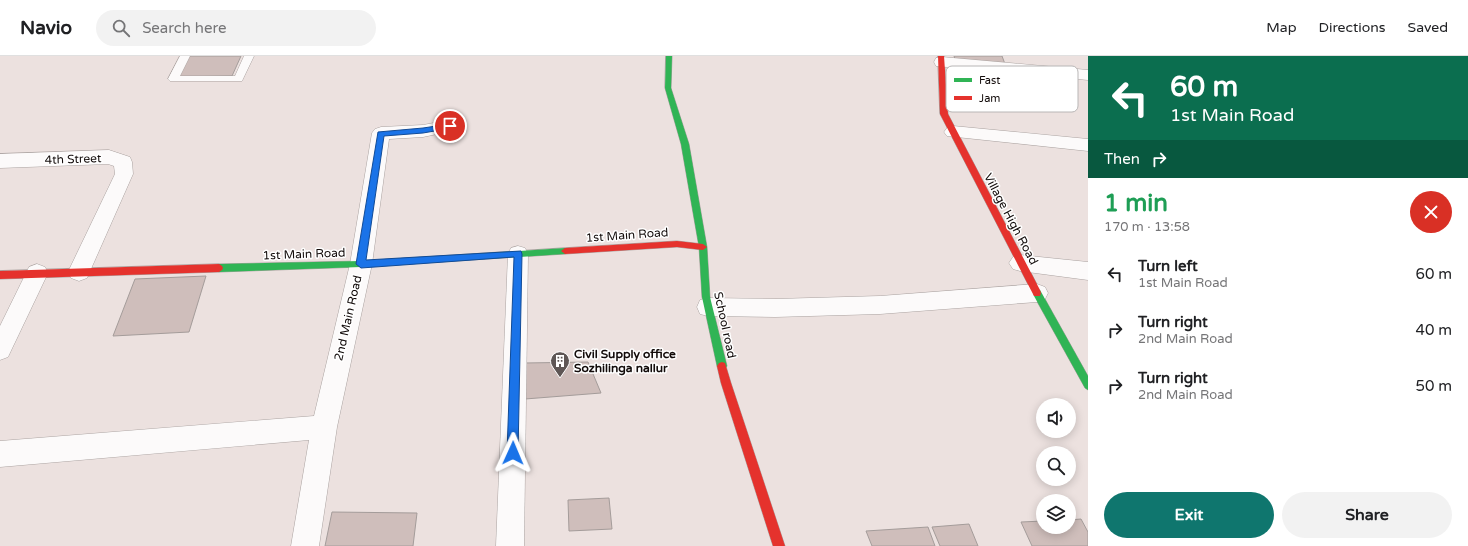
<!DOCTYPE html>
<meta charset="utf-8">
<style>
:root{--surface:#fff;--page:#f2f2f2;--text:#202124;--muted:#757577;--line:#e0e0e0;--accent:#0f766e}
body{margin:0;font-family:"Varela Round",sans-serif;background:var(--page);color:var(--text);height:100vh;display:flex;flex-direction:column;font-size:15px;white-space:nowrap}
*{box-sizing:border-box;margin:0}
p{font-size:13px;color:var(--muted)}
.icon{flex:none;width:22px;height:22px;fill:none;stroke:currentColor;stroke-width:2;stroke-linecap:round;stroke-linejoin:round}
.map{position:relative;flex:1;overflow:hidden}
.sheet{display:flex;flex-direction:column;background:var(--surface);width:380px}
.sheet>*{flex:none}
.banner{background:#0b6e4f;color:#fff;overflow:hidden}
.controls{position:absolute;left:1036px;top:342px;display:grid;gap:8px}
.controls a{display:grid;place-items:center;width:40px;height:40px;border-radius:50%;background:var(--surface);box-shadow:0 2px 10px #0003;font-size:20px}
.pin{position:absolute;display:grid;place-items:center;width:34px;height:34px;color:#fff;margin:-17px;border:2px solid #fff;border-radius:50%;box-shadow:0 1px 4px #0007}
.me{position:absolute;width:44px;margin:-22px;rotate:1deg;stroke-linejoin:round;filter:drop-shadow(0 0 3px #0008)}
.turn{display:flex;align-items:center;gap:14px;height:84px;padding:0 16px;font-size:18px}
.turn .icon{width:52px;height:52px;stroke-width:2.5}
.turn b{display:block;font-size:28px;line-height:34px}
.then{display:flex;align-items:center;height:38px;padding:0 16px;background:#0003;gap:8px;font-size:15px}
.round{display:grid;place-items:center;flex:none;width:42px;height:42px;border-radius:21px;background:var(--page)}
.head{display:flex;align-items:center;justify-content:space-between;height:68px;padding:0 16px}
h1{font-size:24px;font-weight:700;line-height:30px;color:#1e9e55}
.button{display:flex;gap:8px;margin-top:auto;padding:8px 16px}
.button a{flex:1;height:46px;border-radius:24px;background:var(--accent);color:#fff;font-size:16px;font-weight:700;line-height:46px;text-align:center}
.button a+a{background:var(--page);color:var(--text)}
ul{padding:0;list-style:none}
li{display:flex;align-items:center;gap:12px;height:56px;padding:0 16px}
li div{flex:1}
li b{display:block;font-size:15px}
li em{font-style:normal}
header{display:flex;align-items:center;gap:24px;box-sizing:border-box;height:56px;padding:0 20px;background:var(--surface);border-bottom:1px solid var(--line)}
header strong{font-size:19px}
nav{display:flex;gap:22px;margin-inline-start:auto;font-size:14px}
.search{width:280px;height:36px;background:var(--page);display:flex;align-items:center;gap:10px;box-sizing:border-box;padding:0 14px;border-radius:22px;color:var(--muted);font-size:15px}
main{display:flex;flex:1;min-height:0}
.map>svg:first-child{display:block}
.building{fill:#cfbebb;stroke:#a49c9a}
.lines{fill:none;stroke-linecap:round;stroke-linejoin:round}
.lane-casing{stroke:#aaa2a0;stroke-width:1}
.street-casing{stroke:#aaa2a0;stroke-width:1}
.fast-casing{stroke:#aaa2a0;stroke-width:1}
.jam-casing{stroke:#aaa2a0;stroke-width:1}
.lane{fill:#fcfafa;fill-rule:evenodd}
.street{fill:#fcfafa;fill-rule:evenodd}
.fast{fill:#30b455;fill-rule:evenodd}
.jam{fill:#e5322d;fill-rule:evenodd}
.route{fill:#1a73e8;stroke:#114b97}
.labels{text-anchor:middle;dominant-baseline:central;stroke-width:3;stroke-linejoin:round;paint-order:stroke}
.street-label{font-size:12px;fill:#120b0a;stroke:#fff}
.poi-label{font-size:12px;font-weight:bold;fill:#120b0a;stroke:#fff;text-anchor:start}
.key{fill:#fff;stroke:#b8b6b6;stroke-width:1}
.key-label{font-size:11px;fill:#120b0a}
</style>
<header>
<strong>Navio</strong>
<div class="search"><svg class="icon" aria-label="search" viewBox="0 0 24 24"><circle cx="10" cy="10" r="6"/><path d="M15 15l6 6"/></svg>Search here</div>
<nav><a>Map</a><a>Directions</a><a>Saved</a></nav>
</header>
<main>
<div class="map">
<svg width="1088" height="490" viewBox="0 0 1088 490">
<rect width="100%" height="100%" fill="#ece1df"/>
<g class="building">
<path d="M188,0H241L232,20L177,21Z"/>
<path d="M954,0H1002L1005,8L955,3Z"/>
<path d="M206,220L189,276L113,280L135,223Z"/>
<path d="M588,306L601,337L525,343L524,307Z"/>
<path d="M609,442L612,473L569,475L568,444Z"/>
<path d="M332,456L417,457L413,490H325Z"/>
<path d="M1081,463L1088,476V490H1032L1021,466L1043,465V471H1069V464Z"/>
<path d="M969,468L978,490H940L932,471Z"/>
<path d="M928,471L935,490H872L866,475Z"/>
</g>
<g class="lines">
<defs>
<path id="lane" d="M180,0H190L180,20H235L244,0H254L242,25H170L168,23Z"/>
<g id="street">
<path d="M942,1L1088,14V24L936,10L934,6L936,2Z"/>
<path d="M450,64L456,66L459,70L456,74L423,81L389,83L372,208L337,371L319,490H291L309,384L0,411V385L314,360L350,208L372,77L375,73L381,71L423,69Z"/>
<path d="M953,70L1088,83V95L947,80L944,76L947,72Z"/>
<path d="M109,94L130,101L132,106L133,118L87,222L79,225L71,222L68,216L115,118L114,110L108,108L0,112V98Z"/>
<path d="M518,190L525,192L528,198L524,490H496L508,198L511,192Z"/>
<path d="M1020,199L1088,206V224L1020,215L1013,213L1009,207L1013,201Z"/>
<path d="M37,208L45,211L48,217L8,301L0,304V270L29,211Z"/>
<path d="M1037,228L1045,231L1048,237L1045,243L1037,246L880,258L775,261L708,260L700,258L697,251L700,244L708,242L775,243L880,240Z"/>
</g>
<g id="fast">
<path d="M666,0H672L671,32L689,88L707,191L710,241L727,310L725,313L722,314L719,313L717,310L702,241L699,191L681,88L665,32Z"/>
<path d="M565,192L569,195L565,198L361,211L219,216L216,214L215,212L216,210L219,208L361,205Z"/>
<path d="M1037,233L1040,234L1088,320V334L1085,332L1034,240L1033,237L1034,234Z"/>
</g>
<g id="jam">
<path d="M938,0H944L948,58L1040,234L1041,237L1040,240H1034L940,58Z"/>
<path d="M677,185L703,188L707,191L703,194L677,191L565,198L561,195L565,192Z"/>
<path d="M219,208L222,210L223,212L222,214L219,216L0,223V215Z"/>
<path d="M722,306L725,307L731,327L785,490H773L721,327L717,310L719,307Z"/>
</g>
</defs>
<use href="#lane" class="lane-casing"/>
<use href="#street" class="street-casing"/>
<use href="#fast" class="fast-casing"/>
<use href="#jam" class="jam-casing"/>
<use href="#lane" class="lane"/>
<use href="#street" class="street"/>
<use href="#fast" class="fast"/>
<use href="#jam" class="jam"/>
</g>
<path class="route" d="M450,68H452V72L423,77L384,80L366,204L521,195L522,198L518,397L516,401L513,402L509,401L507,397L514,201L361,212L356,208L378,76L423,72Z"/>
<defs>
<symbol id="building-pin" viewBox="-11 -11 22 30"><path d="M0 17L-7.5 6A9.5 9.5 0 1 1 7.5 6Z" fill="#5e5655" stroke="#fff"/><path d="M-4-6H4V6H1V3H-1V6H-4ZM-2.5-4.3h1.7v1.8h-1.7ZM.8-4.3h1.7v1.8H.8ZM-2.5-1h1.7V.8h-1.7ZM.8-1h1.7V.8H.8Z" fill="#fff"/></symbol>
</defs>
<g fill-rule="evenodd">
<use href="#building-pin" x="549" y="294" width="22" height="30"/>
</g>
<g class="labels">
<g class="street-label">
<text transform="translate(73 103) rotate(-2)">4th Street</text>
<text transform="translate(1011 163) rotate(62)">Village High Road</text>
<text transform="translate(627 179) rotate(-4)">1st Main Road</text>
<text transform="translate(304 198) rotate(-2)">1st Main Road</text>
<text transform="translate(348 262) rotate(-77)">2nd Main Road</text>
<text transform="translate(725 269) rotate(78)">School road</text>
</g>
<g class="poi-label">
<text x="574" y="298">Civil Supply office<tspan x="574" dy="14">Sozhilinga nallur</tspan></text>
</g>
</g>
<rect x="946" y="10" width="132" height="46" rx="6" class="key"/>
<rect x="954" y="22" width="18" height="4" fill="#30b455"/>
<rect x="954" y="40" width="18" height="4" fill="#e5322d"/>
<g class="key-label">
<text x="979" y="28">Fast</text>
<text x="979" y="46">Jam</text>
</g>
</svg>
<div class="controls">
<a><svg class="icon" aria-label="sound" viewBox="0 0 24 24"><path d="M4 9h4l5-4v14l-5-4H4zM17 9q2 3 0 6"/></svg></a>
<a><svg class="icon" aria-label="search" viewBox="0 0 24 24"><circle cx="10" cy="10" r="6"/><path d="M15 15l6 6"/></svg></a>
<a><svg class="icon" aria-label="layers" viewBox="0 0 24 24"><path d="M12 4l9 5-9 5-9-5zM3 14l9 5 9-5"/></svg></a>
</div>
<div class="pin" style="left:450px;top:70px;background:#d93025"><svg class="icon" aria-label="arrive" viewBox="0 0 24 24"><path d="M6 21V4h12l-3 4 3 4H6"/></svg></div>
<svg class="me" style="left:513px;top:397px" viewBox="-20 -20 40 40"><path d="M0-17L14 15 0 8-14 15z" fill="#1a73e8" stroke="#fff" stroke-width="4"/></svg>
</div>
<section class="sheet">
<div class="banner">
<div class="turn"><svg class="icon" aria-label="left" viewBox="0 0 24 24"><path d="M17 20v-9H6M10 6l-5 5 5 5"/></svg><div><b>60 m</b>1st Main Road</div></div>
<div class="then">Then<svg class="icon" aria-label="right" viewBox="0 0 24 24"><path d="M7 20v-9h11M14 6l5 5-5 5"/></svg></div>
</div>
<div class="head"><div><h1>1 min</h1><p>170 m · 13:58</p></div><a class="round" style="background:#d93025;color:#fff"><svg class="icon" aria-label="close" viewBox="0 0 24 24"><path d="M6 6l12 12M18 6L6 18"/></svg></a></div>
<ul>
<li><svg class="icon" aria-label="left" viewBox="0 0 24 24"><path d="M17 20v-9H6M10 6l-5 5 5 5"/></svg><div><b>Turn left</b><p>1st Main Road</p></div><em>60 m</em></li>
<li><svg class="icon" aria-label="right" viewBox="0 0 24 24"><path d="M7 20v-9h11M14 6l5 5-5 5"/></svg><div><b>Turn right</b><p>2nd Main Road</p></div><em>40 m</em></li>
<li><svg class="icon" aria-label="right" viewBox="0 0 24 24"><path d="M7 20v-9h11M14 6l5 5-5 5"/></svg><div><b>Turn right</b><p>2nd Main Road</p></div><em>50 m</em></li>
</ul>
<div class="button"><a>Exit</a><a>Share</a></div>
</section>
</main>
